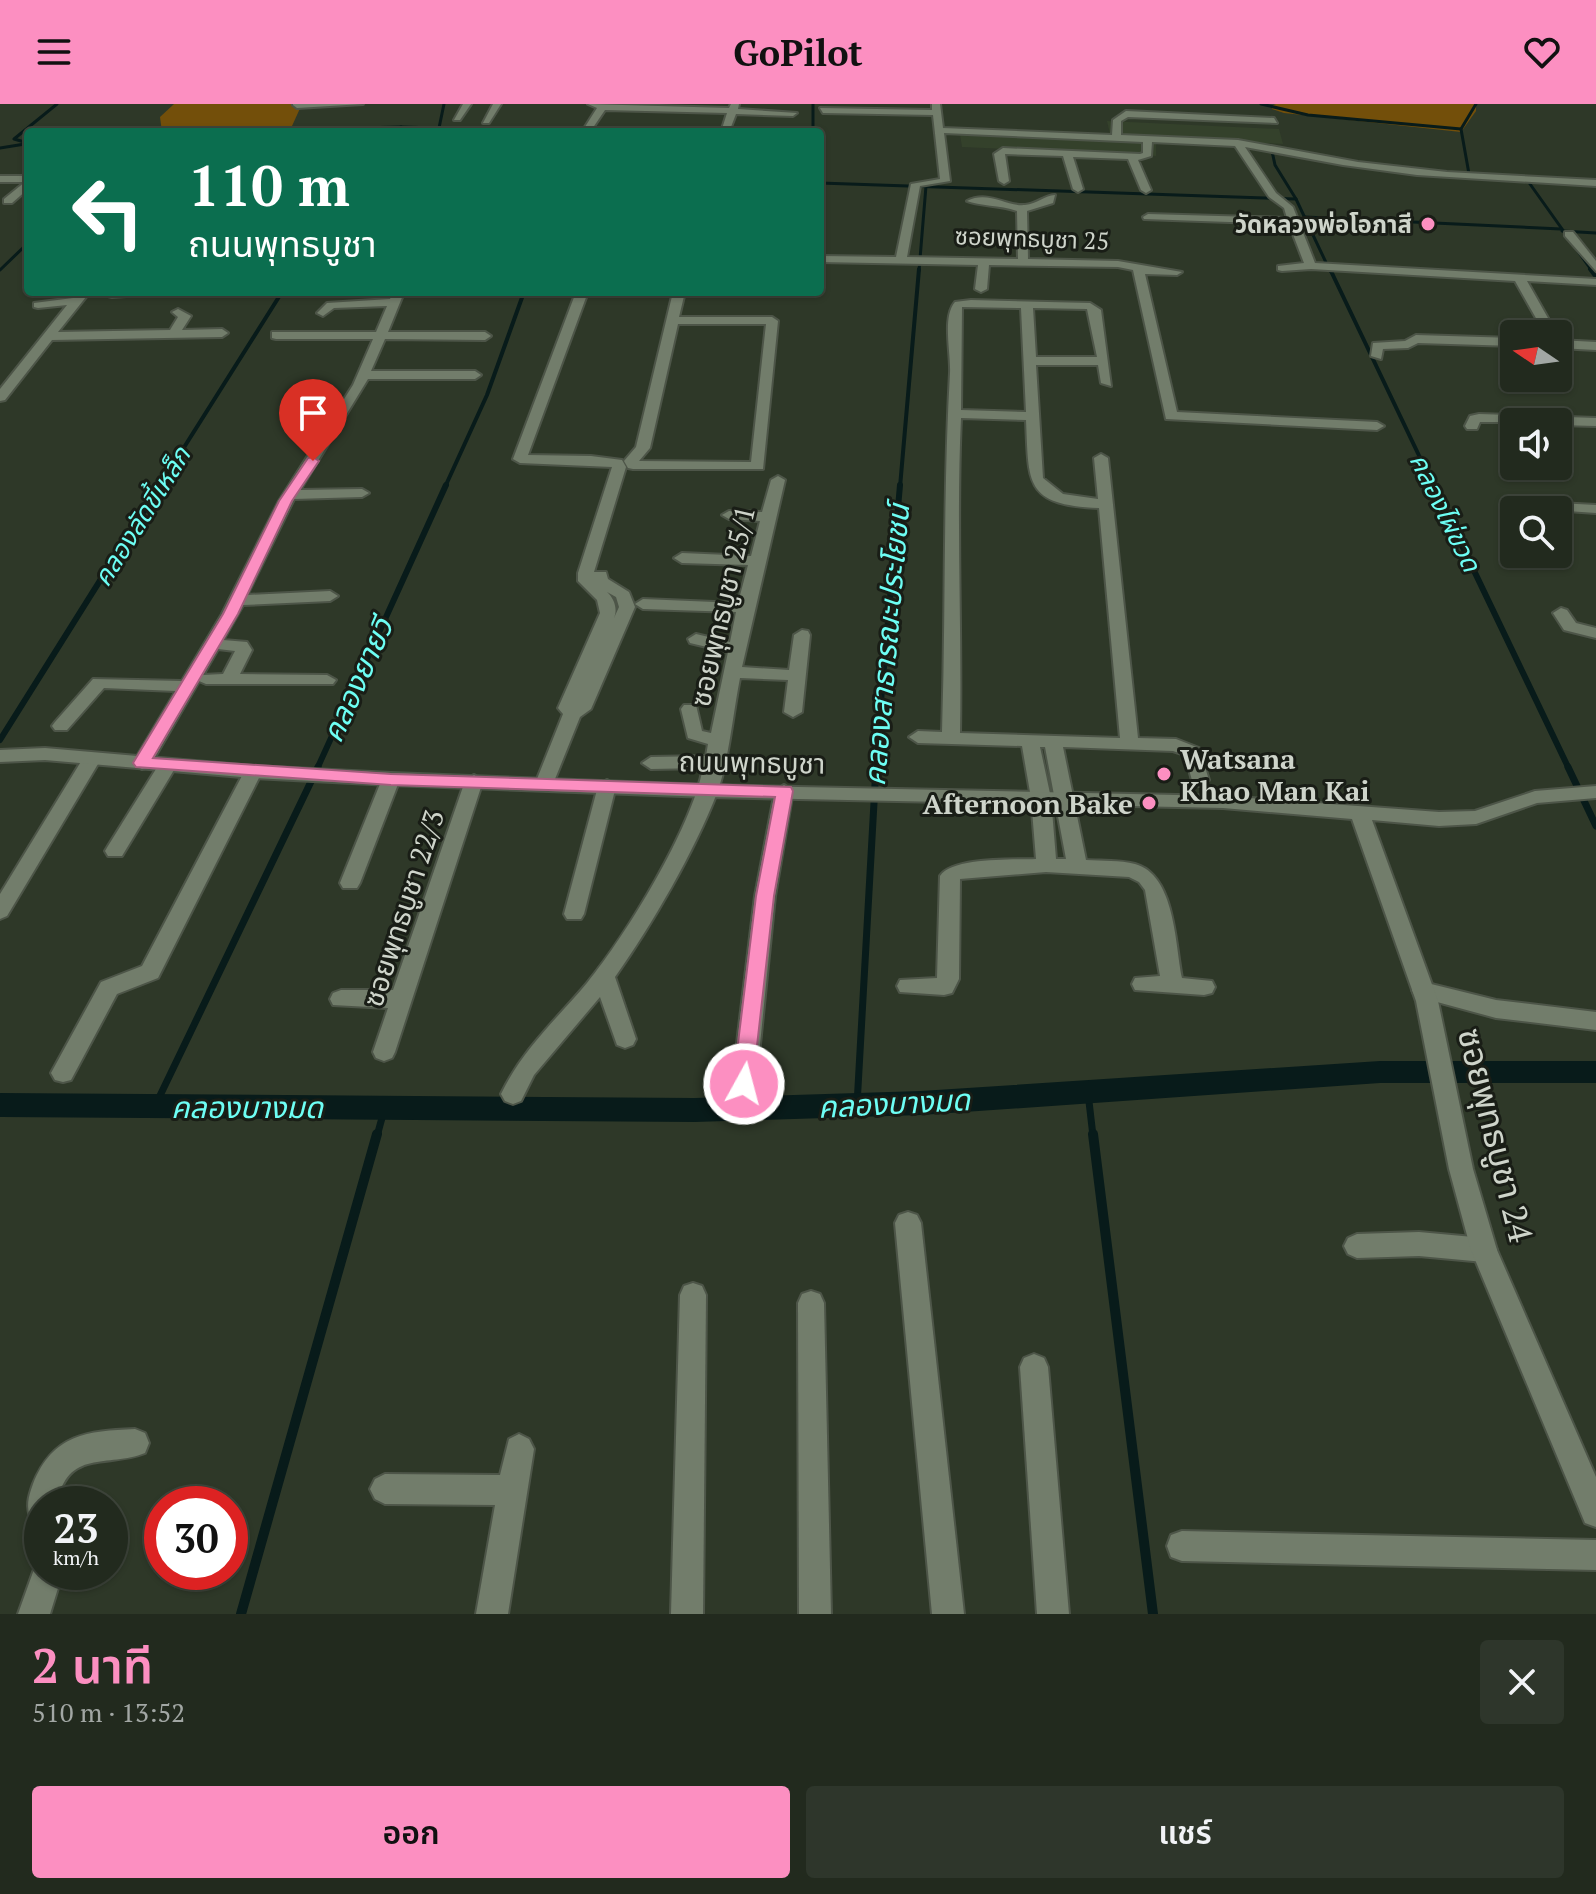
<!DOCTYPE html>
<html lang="th">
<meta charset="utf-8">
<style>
:root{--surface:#222a1e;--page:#2e362b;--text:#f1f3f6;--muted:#a2a7a4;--line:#3f463c;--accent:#fc8fc1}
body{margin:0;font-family:"PT Serif","Noto Sans Thai",serif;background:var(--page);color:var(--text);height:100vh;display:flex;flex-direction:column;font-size:30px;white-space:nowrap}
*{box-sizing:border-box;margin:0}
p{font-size:26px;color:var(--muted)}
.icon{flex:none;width:44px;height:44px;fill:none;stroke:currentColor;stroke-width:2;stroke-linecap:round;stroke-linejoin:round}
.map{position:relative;height:1510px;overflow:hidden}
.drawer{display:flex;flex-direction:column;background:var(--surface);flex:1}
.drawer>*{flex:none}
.hud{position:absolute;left:24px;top:24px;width:800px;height:168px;border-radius:8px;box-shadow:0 2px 6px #0004,0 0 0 2px var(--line);background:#0b6e4f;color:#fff;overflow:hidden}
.needle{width:52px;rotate:283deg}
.controls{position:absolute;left:1500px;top:216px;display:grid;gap:16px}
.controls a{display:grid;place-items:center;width:72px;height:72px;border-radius:8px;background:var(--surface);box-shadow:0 2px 6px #0004,0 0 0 2px var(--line);font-size:40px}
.speed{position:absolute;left:24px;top:1382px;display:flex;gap:16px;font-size:40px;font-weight:700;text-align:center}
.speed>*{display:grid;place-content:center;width:104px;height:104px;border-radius:50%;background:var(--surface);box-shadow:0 2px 6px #0004,0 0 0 2px var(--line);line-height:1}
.speed small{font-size:20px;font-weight:400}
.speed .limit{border:12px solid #d22;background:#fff;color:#111}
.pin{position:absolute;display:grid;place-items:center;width:68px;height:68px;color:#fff;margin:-82px -34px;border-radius:50% 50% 50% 0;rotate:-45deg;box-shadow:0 0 8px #0007}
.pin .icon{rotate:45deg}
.me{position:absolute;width:88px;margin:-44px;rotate:7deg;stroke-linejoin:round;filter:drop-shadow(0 0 6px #0008)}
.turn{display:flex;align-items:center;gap:28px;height:168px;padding:0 32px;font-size:36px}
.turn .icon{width:104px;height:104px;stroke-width:2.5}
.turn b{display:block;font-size:56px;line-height:68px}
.round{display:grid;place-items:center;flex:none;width:84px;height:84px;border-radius:8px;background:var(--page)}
.headline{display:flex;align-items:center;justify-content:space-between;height:136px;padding:0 32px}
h1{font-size:48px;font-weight:600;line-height:60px;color:var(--accent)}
.button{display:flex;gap:16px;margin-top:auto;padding:16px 32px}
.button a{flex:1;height:92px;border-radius:8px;background:var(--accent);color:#111;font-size:32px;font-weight:600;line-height:92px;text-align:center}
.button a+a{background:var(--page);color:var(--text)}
header{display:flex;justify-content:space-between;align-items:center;height:104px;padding:0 32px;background:var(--accent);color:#111;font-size:36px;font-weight:600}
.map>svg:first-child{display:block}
.built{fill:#34412b}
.green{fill:#734f0a}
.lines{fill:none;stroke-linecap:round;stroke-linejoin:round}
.stream-far4{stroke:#081b1a;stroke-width:3}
.stream-far3{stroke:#081b1a;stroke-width:4}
.stream-far2{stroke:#081b1a;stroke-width:6}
.stream-far1{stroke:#081b1a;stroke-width:7}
.stream{stroke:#081b1a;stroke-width:10}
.canal{fill:#081b1a;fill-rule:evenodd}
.street-casing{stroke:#4d5548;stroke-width:4}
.secondary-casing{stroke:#4d5548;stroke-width:4}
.street{fill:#727d6b;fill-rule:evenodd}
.secondary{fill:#727d6b;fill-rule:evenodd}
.route{fill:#fc8fc1;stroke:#a45d7d;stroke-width:2}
.poi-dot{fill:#fc8fc1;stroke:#191d16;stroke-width:3}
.labels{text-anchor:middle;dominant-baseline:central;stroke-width:6;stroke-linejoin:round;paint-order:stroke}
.far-poi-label{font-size:24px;font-weight:bold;fill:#ced4ca;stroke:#191d16;text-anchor:end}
.far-street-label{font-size:24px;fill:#ced4ca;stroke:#191d16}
.far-water-label{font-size:26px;font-style:italic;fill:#6dfef4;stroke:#191d16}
.street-label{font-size:28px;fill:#ced4ca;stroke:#191d16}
.poi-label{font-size:28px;font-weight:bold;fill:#ced4ca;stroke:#191d16;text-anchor:start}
.water-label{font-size:30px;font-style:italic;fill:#6dfef4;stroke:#191d16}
.near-street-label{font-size:34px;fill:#ced4ca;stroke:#191d16}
</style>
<header><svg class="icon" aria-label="menu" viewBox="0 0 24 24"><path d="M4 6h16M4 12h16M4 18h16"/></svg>GoPilot<svg class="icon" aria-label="heart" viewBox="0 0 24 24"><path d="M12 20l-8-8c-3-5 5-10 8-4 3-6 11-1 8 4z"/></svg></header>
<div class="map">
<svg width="1596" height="1510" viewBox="0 0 1596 1510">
<rect width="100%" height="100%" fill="#2e3828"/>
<path class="built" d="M1107,17L1279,25L1283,40L1156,33V52L962,43L959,24L1110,30Z"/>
<g class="green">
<path d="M174,0H302L292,22L162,28L160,13Z"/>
<path d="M1276,0H1476V7L1461,28L1284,9L1272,5L1271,2Z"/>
</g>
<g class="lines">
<g class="stream-far4">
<path d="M813,0V28"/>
<path d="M1261,0L1308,11L1461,25"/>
<path d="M401,23L581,28"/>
<path d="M439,24L444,0"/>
<path d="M191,28L401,23L398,28"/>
<path d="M28,39L14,35L57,0"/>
<path d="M0,44L25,40"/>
<path d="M1272,47L1275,61L1296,95L1330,167"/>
<path d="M1469,70L1461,25L1476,0"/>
<path d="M820,79L1296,95"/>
<path d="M1530,80L1592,167"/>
<path d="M1305,113L1561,125"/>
<path d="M1562,127L1596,129"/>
<path d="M0,166L28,139"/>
<path d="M919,167L926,82"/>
</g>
<g class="stream-far3">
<path d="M1330,165L1434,383"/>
<path d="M1590,165L1596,173"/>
<path d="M159,383L282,188"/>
<path d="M445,383L487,291L524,188"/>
<path d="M900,383L919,165"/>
</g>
<g class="stream-far2">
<path d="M1433,381L1569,665"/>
<path d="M0,636L160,381"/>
<path d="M317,665L446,381"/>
<path d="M875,665L900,381"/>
</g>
<g class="stream-far1">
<path d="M1568,663L1596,722"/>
<path d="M1088,989L1093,1032"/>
<path d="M857,1001L876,663"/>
<path d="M155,1002L318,663"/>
<path d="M377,1032L385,1003"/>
</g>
<g class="stream">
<path d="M1093,1030L1153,1510"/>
<path d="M241,1510L377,1030"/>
</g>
<path class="canal" d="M1380,957H1596V979H1380L921,1011L695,1018L0,1013V989L695,994L921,987Z"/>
<defs>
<g id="street">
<path d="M363,0L297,4L293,1V0Z"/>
<path d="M463,0H471L460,16H454Z"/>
<path d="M493,0H501L489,19H483Z"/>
<path d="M588,0L729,4L731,0H739L738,5L797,9L793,12L736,10L729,28H721L727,9L605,6L590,28H584L583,26L597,4Z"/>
<path d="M932,0H940L943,24L1112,31L1113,16L1126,7L1274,14L1277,19L1128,13L1121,17V31L1238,36L1358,58L1447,68L1596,76V82L1417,71L1343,61L1245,43L1276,89L1293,103L1315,159L1596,175V181L1527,177L1557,230H1545L1515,177L1311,165L1282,167L1278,166V162L1304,159L1289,120L1144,115L1143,113L1148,110L1287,114L1284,104L1269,93L1235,42L1152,38L1151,52L1138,56L1151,86L1146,89L1141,86L1128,55L1073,53L1083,85L1078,88L1073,85L1063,52L1005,50L1009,77L1004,80L999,77L994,50L1003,44L1140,50L1143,49V38L944,29L950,77L920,82L907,153L1018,155L1017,107C1000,101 979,102 967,97C988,86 1007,103 1025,101C1037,100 1045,91 1055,91L1053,99L1027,107L1028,155L1118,157L1182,168L1177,171L1145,170L1177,308L1377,318L1384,322L1377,326L1166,315L1133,166L1118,163L989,161L987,185L981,188L975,185L978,161L820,158V152L896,153L911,80L940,75L933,11L823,9L820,4L932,6Z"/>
<path d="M0,72H28V85L12,99H4V95L25,78H0Z"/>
<path d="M1565,128H1573L1596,157V167L1565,132Z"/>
<path d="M78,188H90L58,228L170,226L178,213L172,208L178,205L191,212L182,226L222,225L228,229L222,233L52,236L5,296L0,297V285L67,201L38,204L34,203V199L73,194Z"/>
<path d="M108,188H147L141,191L112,193L108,192Z"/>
<path d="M393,188H456L450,191H403L388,228H485L491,232L485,236L385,235L371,267H475L481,271L475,275H368L300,386L362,385L369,389L362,393L294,395L247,491L330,487L338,492L330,497L243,501L223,536L247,538L252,546L240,570L327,571L336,576L333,580H206L199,577L149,663L142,665L133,659L176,587L104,584L67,626H55L52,622L55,618L93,575L182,577L222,510L279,397L353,281L373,235H276L272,234V228H376L387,202L334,204L323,212L317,209L327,199L390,195ZM218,545L235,547L223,570L203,571Z"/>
<path d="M576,188H588L528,351L591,352L622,356L626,363L594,468H606L608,475L629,488L635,503L591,605L580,613L553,680L544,686L535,680L563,610L558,604L600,509L597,496L578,477V469L612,363L520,359L513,355ZM607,488L616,493L619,503L614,514C618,505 614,494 607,488Z"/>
<path d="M673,188H685L679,213H772L778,217L763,365H633L628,364L624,357L636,343ZM678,220H766L751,358L639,357L650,344Z"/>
<path d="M971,196L1090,199L1101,206L1111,282L1101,279L1098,261H1036L1043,374L1063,390L1098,395L1094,354L1101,350L1108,354L1138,634L1176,635L1199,644L1209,676L1200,682L1193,680L1185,651L1173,647L1063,643L1086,756C1102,757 1120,756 1135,760C1175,771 1175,839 1182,874L1212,877L1215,883L1212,889L1204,891L1135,886L1132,880L1135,874L1160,872L1145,786L1139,778L1129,773L1046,768L960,775L959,875L952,889L944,891L900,888L897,882L900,876L937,874L940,772C953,753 1013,756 1036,755L1031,694L1022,642L918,639L909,633L918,627L942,628C946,508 943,388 950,269C951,248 942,213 955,198ZM962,203L1021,204L1026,308L961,306ZM1033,204L1087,205L1097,253H1036ZM961,314L1026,316C1029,379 1024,401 1099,404L1120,634L960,629C962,524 956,419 961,314ZM1040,643H1045L1066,755H1056L1051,694Z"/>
<path d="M1416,231L1514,234V242L1418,239L1408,244L1383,245L1381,255L1371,252L1373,239L1405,237Z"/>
<path d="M1558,236L1596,238V246L1558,244Z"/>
<path d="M1479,310L1596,314V322L1558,321V318H1480L1477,325H1467L1465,322L1470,312Z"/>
<path d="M778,372L785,376L742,563L789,566L794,531L802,526L808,527L810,531L802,608L793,613L784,608L788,576L740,574C733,609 729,656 717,689C694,748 652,821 615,873L636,935L633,941L625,944L617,941L600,893L534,971L521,997L513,1000L505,997L501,990C523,945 555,917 587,879C627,830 691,725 703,664L651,665L642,659L651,653L706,652L708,640L688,634L681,605L684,601H696L702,627L711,629L728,548L690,539L688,535L696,530L730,538L736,508L643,505L635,500L643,495L738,499L748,461L682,459L674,454L682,449L751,452L760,417L729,415L722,411L729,407L762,408L771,376Z"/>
<path d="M1558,399L1596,401V409L1553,406V400Z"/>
<path d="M1561,504L1567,506L1576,519L1596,524V534L1564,526L1553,509Z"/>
<path d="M92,649L101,655L7,812L0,815V790L85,651Z"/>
<path d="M168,655L177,661L122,752H108L105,747L108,742L161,657Z"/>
<path d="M253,662L262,668L158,874L117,890L71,976L63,978L55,976L51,969L101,878L142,862L244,668Z"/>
<path d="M391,669L400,675L360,779L357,784H343L340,779L382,675Z"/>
<path d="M474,671L483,677L395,948L392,954L384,957L376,954L373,948L388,904L333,901L330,895L333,889L341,886H393L465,677Z"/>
<path d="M607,676L616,682L584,810L581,815H567L564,810L598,682Z"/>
<path d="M784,681L793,687L775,792L756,980L752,987L744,990L736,987L732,980L755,792L775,687Z"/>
<path d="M1423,878L1496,896L1596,908V926L1496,914L1415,892L1412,886L1415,880Z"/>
<path d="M908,1108L917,1111L921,1119L964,1510H932L895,1119L899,1111Z"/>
<path d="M1419,1128L1484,1134L1493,1138L1497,1146L1493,1154L1484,1158L1419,1152L1357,1154L1348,1150L1344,1142L1348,1134L1357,1130Z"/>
<path d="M693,1179L702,1182L706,1191L703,1510H671L680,1191L684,1182Z"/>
<path d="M811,1187L820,1190L824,1199L831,1510H799L798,1199L802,1190Z"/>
<path d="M1034,1250L1044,1254L1048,1263L1069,1510H1037L1020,1263L1024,1254Z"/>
<path d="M135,1325L145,1329L149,1339L145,1349C108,1364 67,1344 57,1400H42V1420L31,1416C26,1402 28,1394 33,1380C53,1330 87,1327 135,1325Z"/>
<path d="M519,1330L529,1335L534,1345L508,1510H476L495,1401L385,1400L375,1395L370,1385L375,1375L385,1370L500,1371L509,1335Z"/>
<path d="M1182,1427L1596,1436V1466L1182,1457L1171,1453L1167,1442L1171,1431Z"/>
<path d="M42,1455V1468H63L50,1510H18L37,1457Z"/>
</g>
<path id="secondary" d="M45,644L253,662L391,669L708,681L1223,692L1439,708L1475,707L1535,687L1596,682V694L1537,699L1476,720L1439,722L1372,716L1438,897L1473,1065L1497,1146L1596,1373V1423L1585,1419L1471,1146L1449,1065L1416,897L1352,715L1223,704L708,693L391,681L253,674L45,656L0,658V646Z"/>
</defs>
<use href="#street" class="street-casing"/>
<use href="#secondary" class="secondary-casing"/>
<use href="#street" class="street"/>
<use href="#secondary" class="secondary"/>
</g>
<path class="route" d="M313,353L319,357L292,397L238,510L153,654L391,670L791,683L793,687L774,792L752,986L744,988L736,986L733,980L756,792L775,693L391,681L136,663L133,659L223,510L279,397L308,354Z"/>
<g class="poi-dot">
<circle cx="1428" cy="120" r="8"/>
<circle cx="1164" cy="670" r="8"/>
<circle cx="1149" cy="699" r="8"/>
</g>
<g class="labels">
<g class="far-poi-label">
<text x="1412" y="120">วัดหลวงพ่อโอภาสี</text>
</g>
<g class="far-street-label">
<text transform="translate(1032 134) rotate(2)">ซอยพุทธบูชา 25</text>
</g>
<g class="far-water-label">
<text transform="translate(1446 408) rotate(64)">คลองไผ่ขวด</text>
<text transform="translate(141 412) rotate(-58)">คลองลัดขี้เหล็ก</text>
</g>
<g class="street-label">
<text transform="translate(722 502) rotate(-77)">ซอยพุทธบูชา 25/1</text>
<text transform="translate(752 658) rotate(1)">ถนนพุทธบูชา</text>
<text transform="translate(403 804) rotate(-72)">ซอยพุทธบูชา 22/3</text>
</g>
<g class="poi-label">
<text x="1180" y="654">Watsana<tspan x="1180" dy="32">Khao Man Kai</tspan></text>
<text x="1133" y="699" text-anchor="end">Afternoon Bake</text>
</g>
<g class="water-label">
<text transform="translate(886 541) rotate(-85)">คลองสาธารณะประโยชน์</text>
<text transform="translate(357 576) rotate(-66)">คลองยายวี</text>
<text transform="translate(894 999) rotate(-3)">คลองบางมด</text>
<text x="247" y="1003">คลองบางมด</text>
</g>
<g class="near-street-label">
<text transform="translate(1496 1031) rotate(76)">ซอยพุทธบูชา 24</text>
</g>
</g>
</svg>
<div class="controls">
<a><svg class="needle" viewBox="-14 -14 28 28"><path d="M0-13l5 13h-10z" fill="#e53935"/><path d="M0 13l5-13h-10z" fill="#a2a7a4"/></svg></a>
<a><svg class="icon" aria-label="sound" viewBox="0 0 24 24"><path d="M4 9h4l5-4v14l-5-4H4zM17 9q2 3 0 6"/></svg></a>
<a><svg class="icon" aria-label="search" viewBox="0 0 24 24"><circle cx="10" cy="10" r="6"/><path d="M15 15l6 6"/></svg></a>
</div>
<div class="speed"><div>23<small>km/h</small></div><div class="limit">30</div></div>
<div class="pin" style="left:313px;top:357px;background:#d93025"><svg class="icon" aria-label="arrive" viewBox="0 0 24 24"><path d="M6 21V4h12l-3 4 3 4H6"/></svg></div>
<svg class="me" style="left:744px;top:980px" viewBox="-20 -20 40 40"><circle r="17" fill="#fc8fc1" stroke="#fff" stroke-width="3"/><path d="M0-11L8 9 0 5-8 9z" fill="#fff"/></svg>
<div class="hud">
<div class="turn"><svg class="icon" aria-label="left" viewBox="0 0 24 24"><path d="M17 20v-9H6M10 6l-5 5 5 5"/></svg><div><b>110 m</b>ถนนพุทธบูชา</div></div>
</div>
</div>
<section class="drawer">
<div class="headline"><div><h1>2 นาที</h1><p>510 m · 13:52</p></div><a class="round"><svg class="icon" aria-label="close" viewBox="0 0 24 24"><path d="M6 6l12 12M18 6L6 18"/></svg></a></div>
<div class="button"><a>ออก</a><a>แชร์</a></div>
</section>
